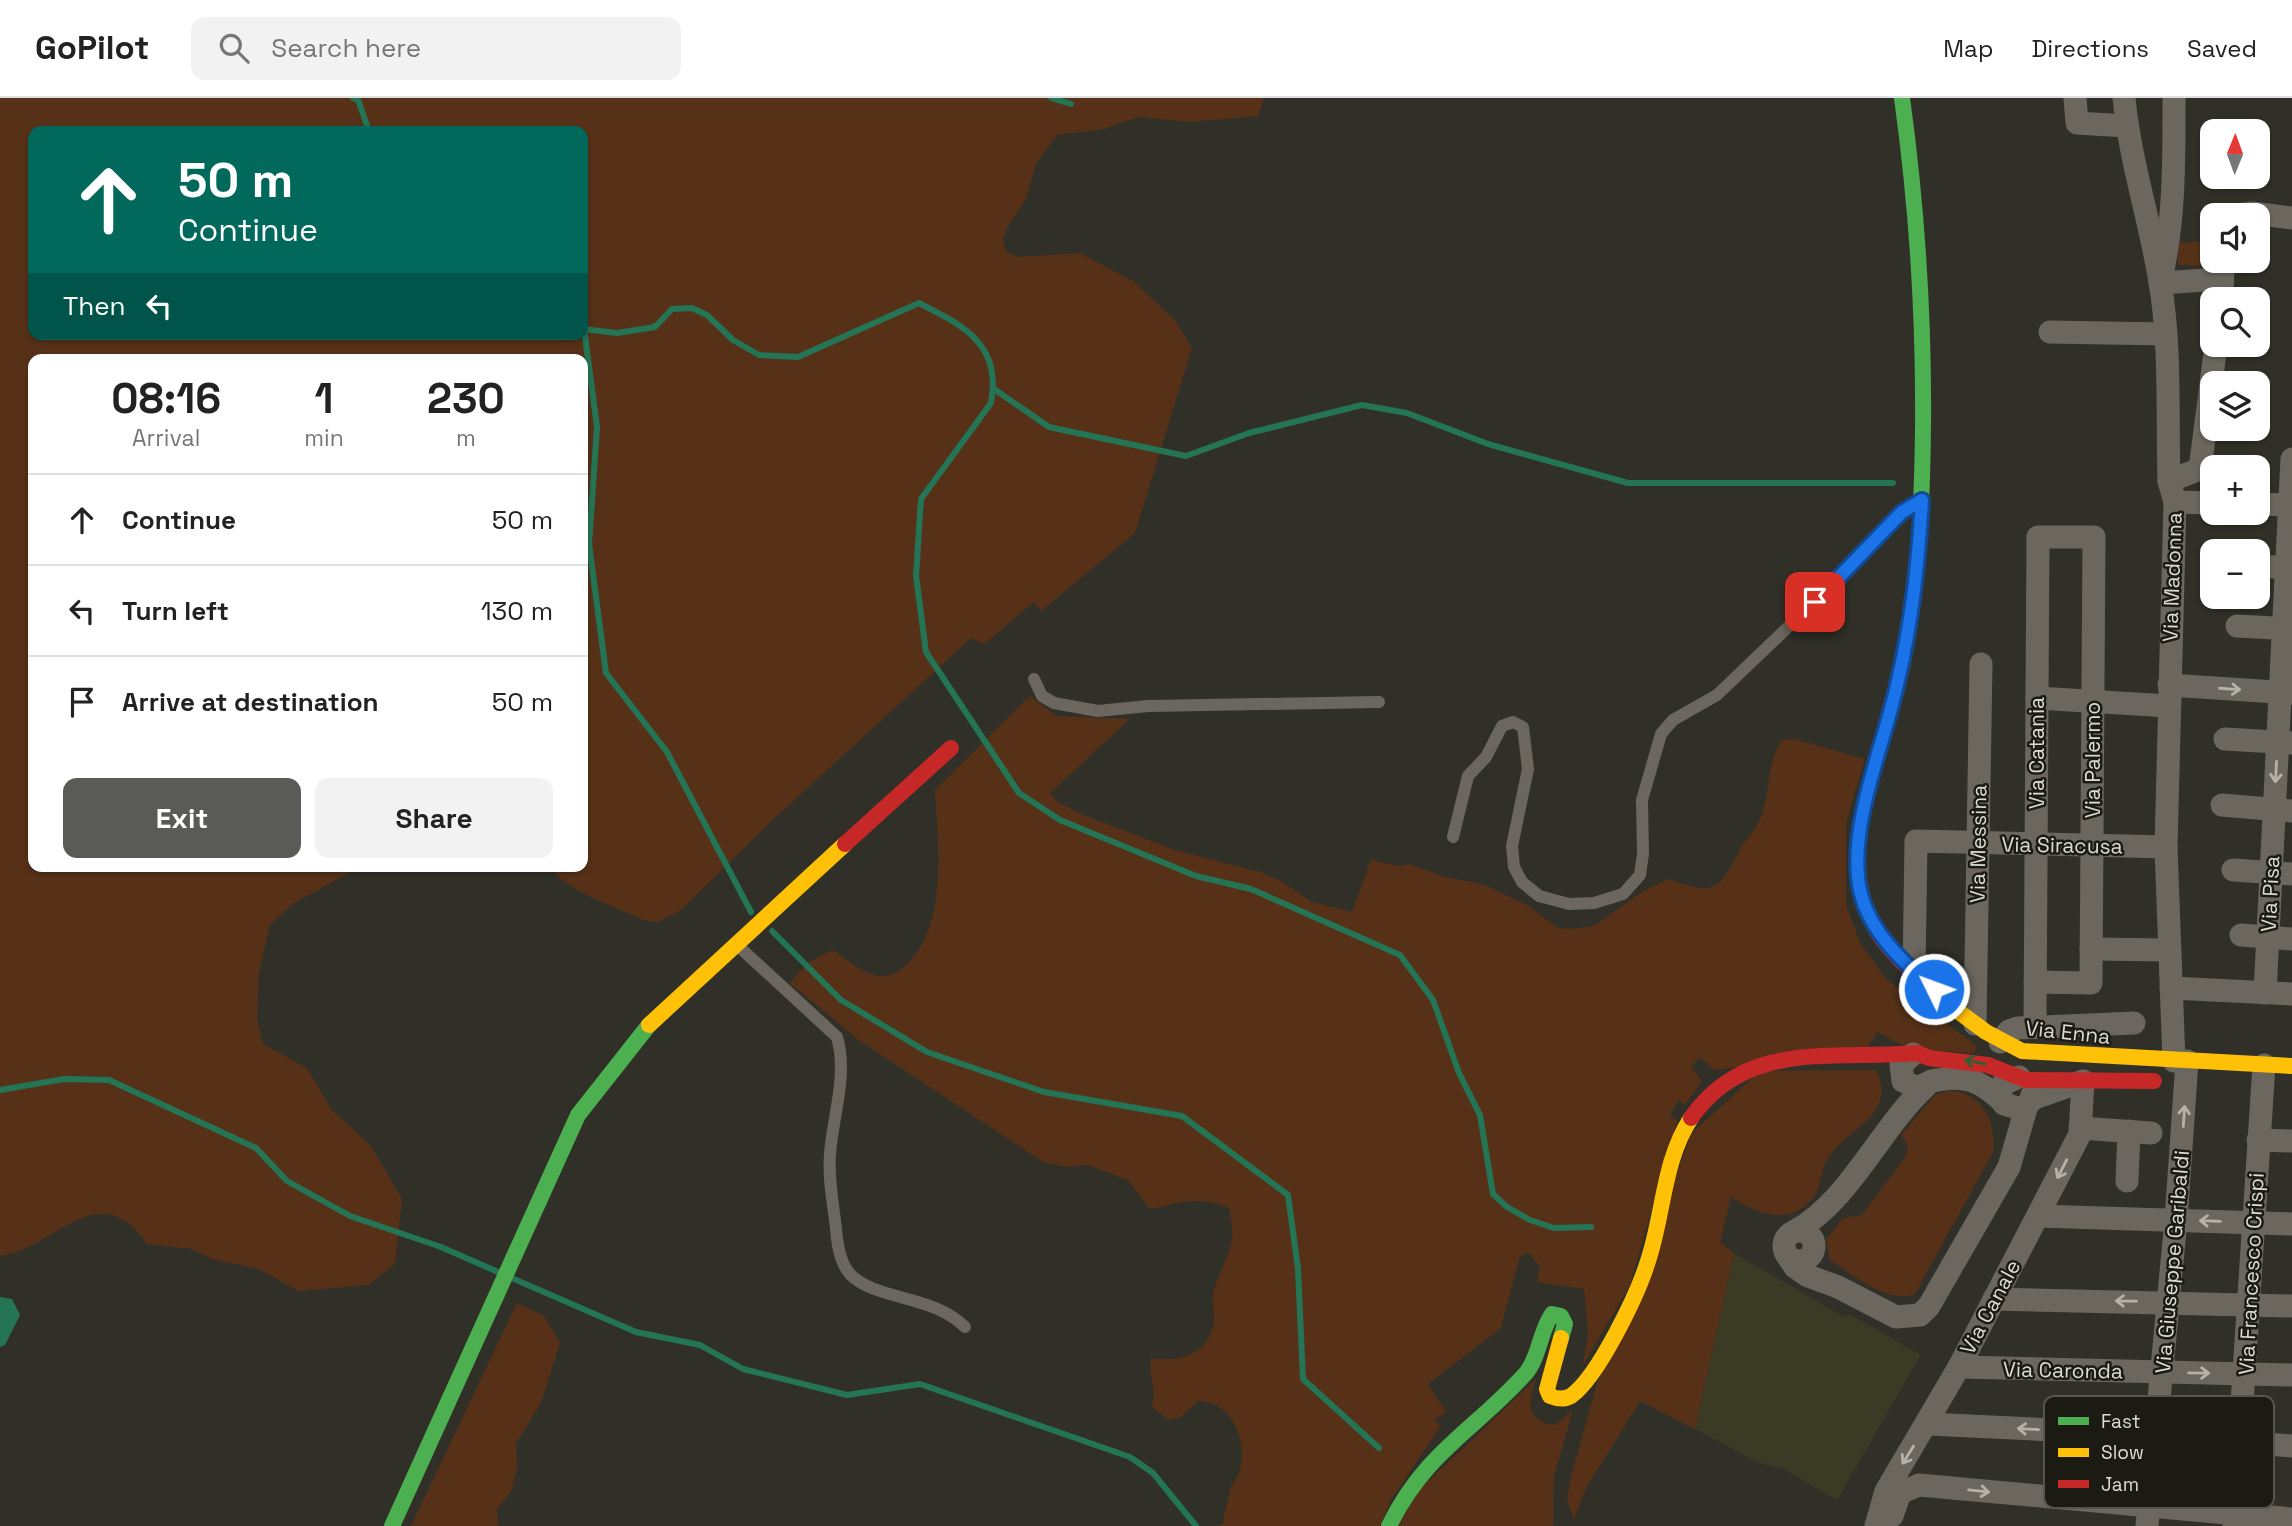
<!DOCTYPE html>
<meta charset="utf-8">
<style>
:root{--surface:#fff;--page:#f2f2f2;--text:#222;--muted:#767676;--line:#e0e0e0;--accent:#5a5b56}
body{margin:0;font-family:"Space Grotesk",sans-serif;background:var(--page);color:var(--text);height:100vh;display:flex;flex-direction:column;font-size:26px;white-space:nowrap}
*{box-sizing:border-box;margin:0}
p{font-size:23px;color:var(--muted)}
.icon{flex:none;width:38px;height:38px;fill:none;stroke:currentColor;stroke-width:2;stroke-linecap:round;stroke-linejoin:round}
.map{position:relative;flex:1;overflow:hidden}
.details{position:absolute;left:28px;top:256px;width:560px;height:518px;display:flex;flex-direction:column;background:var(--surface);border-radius:14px;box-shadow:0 2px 5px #0004}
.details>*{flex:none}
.guide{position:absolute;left:28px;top:28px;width:560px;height:214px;border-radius:14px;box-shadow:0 2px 5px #0004;background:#00695c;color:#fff;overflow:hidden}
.needle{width:46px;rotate:1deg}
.tools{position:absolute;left:2200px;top:21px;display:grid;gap:14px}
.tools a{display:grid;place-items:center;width:70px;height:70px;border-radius:14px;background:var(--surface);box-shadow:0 2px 5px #0004;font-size:35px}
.pin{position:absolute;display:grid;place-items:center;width:60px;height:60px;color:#fff;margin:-30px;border-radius:14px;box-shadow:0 4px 10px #0006}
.me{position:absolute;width:77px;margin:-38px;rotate:312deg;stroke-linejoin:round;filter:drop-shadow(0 0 5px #0008)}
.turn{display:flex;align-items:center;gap:24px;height:147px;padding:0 35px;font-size:32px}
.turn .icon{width:91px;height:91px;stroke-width:2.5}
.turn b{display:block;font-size:49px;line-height:60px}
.then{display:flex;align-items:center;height:66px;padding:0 35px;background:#0003;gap:14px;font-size:26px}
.eta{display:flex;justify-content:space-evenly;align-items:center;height:119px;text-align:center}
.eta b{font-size:42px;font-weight:600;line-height:49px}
.cta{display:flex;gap:14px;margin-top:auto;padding:14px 35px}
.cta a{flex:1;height:80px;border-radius:14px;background:var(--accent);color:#fff;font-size:28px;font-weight:600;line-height:80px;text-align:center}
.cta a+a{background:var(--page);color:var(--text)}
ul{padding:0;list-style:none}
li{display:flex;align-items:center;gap:21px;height:91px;padding:0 35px;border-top:2px solid var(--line)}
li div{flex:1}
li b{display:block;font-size:26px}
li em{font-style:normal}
header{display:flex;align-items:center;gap:42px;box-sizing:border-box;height:98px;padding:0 35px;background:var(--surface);border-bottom:2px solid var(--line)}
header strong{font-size:33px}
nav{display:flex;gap:38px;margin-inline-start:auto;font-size:24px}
.search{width:490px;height:63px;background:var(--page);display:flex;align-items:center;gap:18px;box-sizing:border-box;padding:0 24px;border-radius:14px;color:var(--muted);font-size:26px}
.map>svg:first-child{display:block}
.built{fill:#3a3a25}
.green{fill:#563118;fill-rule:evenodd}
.water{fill:#247555}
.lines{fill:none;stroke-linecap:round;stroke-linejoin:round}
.stream{stroke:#247555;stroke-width:6}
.lane{stroke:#6c675e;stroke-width:12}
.street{stroke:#6c675e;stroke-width:23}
.fast{stroke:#4caf50;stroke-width:16}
.slow{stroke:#ffc107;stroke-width:16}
.jam{stroke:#c62828;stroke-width:16}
.oneway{stroke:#b4b3a9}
.oneway2{stroke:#315e2f}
.route-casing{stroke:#114b97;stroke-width:18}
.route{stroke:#1a73e8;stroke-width:12}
.labels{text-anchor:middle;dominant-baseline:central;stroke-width:5;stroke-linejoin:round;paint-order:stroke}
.street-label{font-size:21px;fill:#dbdcd2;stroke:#1b1b14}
.key{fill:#1b1b14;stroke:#55554d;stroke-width:2}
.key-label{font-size:19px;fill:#dbdcd2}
</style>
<header>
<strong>GoPilot</strong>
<div class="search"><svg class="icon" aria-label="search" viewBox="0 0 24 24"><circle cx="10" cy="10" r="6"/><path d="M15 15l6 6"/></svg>Search here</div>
<nav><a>Map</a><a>Directions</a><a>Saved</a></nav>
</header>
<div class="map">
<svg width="2292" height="1428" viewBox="0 0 2292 1428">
<rect width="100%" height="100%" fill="#303028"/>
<path class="built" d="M1734,1155L1846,1220L1849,1216L1921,1257L1837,1402L1782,1370L1759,1365L1695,1331Z"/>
<g class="green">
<path d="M0,0H1264L1258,18L1189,24L1139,19L1104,31L1057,37L1036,66L1026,101L1007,130L1003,142L1006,154L1018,159L1080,155L1133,183L1175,222L1192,250L1135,435L1041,513L1034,504L984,546L971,540L775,720L681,812L658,824L646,823C623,812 561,791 550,768H583V261H33V768H362L294,805L270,827L259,875L257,922L263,946L307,970L332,1012L369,1046L381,1065L402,1101L395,1166L368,1187L299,1193L258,1171L212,1161L192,1151L147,1146C98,1075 57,1150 0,1158ZM583,33V236H33V33Z"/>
<path d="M2206,143L2203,168L2178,167V145Z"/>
<path d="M1030,598L1056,618L1130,621L1050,695L1058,704L1081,716L1175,752L1260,774L1281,783L1312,804L1352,814L1371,762L1399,768L1410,766L1444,779L1482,786L1527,807L1558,830L1569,831L1594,828L1643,793L1668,781C1718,799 1719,791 1742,748C1748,739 1756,730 1760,721C1771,695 1766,665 1782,642L1794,641L1865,661L1846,725V807L1860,845L1887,882L1977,948L1974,955L1908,951L1878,934L1866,951L1714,972L1700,959L1691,969L1702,983L1685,1007L1679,1002L1670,1017L1677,1023L1630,1187L1583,1267L1588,1236L1584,1191L1537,1184L1540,1169L1529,1155L1520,1158L1501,1230L1428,1286L1446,1314L1435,1322L1440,1329L1391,1402L1380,1428H1218L1223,1426C1225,1414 1227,1401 1231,1389C1234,1383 1239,1377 1241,1370C1247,1340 1230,1302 1198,1303L1181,1319L1169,1322L1152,1309C1157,1288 1148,1278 1151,1260C1181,1265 1212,1255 1214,1220C1214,1210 1211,1197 1215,1188C1227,1154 1238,1151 1229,1110C1217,1104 1198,1102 1183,1104C1170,1105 1162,1111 1149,1110L1128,1082L1088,1067L1066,1069L1043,1064L856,940L790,885L809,864L832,852C845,859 860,874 874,877C885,880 896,876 904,869C949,830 938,745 935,692Z"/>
<path d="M1876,972C1897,1016 1853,1027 1830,1057C1820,1069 1822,1090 1812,1101C1789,1129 1754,1115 1731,1099L1720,1144L1734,1155L1695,1331L1640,1303L1586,1390L1574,1422L1567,1401L1571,1378L1598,1282L1692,1035L1760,973Z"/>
<path d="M1947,993C1981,992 1997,1024 1993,1054L1915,1196C1889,1207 1852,1176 1830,1162L1826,1142L1843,1120L1862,1117L1906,1058L1908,1048L1901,1037L1935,997Z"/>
<path d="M517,1205L544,1218L560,1245L541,1305L516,1345L517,1369L512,1392L497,1411L498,1428H411Z"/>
<path d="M1537,1280C1527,1303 1526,1323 1555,1327L1573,1312L1554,1378L1553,1428H1398L1421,1390Z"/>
</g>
<path class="water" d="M0,1199L12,1201L20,1217L5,1247L0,1249Z"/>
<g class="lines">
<g class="stream">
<path d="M353,0L358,2L369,33"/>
<path d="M1051,0L1071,6"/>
<path d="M583,231L617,235L655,229L672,211L692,210L707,217L733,242L759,257L798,259L919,205C964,228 1002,246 991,305L921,401L916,478L926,554L1019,695L1060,722L1196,778L1251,791L1400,857L1433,902L1459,975L1480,1017L1493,1096L1507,1109L1530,1122L1554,1130L1591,1129"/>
<path d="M584,231L597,329L589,446L606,575L667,654L751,814"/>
<path d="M994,291L1049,329L1186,358L1249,335L1362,307L1407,315L1488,346L1628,385H1893"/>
<path d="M772,833L841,902L927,954L1044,994L1182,1018L1288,1097L1298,1171L1303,1281L1379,1350"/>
<path d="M0,992L64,981L109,982L256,1050L287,1083L350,1118L441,1149L498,1174"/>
<path d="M514,1181L636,1234L700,1247L743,1271L847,1297L920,1286L1130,1359L1153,1375L1196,1428"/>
</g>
<g class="lane">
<path d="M1034,581L1042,598L1054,605L1098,613L1148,608L1379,604"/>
<path d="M1453,739L1468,678L1486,659L1502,628L1513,624L1523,629L1528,671L1512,748L1514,769L1522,784L1539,798L1569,806L1594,805L1623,796L1640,777L1643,756L1642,702L1661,636L1673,622L1717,597L1834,485L1902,414L1917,405"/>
<path d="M736,846L837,939C848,978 833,1016 830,1056C828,1080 833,1106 836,1130C837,1145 840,1165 850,1176C876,1203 932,1196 965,1229"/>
</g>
<g class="street">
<path d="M2075,0L2077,25L2126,28"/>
<path d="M2124,0C2130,63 2150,122 2160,184C2171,249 2167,318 2169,383L2175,404L2166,749L2174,963"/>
<path d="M2174,0C2174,63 2175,123 2160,185L2222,181"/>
<path d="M2238,117L2252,115L2292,120"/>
<path d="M2222,201L2223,163"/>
<path d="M2050,234L2165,236"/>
<path d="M2169,383L2200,371L2216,247"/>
<path d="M2175,404L2212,405"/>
<path d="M2258,406L2292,407"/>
<path d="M2258,468L2292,470"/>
<path d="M2237,528L2292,531"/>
<path d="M2169,587L2292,595"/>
<path d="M2037,600L2169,608"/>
<path d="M2225,641L2292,645"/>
<path d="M2222,707L2292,713"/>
<path d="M2233,772L2292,776"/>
<path d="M2241,837L2292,841"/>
<path d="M2091,851L2169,852"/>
<path d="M1914,873L1916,743L2166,749"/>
<path d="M2171,890L2292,896"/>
<path d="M2265,895L2292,361"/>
<path d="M1975,926L1981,566"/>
<path d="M2035,929C2036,765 2037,602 2038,439H2094L2091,885L2035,884"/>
<path d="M2000,944L2009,933L2018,930L2134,925"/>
<path d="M1913,956L1901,967L1903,983L1917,990L1932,983"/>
<path d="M2019,979L2003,986L2000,996L2004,1006L2021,1011L2030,1004L2032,997"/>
<path d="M1932,983C1963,976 1979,981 2002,1003"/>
<path d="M2080,1030L2151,1035"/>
<path d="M2258,1042L2292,1043"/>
<path d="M2127,1083L2129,1033"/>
<path d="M2038,1118L2292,1126"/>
<circle cx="1799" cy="1148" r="15"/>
<path d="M1795,1133C1850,1103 1880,1030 1926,988"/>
<path d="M1787,1157L1795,1169L1808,1178L1838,1189L1896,1219L1920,1217L1929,1208L2009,1069L2027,1007"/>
<path d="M1994,1201L2292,1208"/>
<path d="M1959,1269L2292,1277"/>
<path d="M1928,1326L2158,1337L2292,1348"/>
<path d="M1892,1418L1900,1395L1919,1387L2292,1421"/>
<path d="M1876,1428L1886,1393L1959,1269L2080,1036L2083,983L2032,1001"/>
<path d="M2147,1428L2176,1122L2187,963"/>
<path d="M2234,1428L2264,967"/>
</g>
<g class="fast">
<path d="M1895,598C1918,508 1922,421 1923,329C1924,219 1917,109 1902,0"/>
<path d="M392,1428L578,1017L649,927"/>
<path d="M1389,1428C1425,1354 1475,1332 1526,1275C1539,1260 1540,1233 1552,1216L1561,1218L1565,1226L1561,1240"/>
</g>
<g class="slow">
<path d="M1947,905L1986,934L2022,953L2292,968"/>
<path d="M649,927L845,746"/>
<path d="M1561,1240L1547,1291L1550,1298C1557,1301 1564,1302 1571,1298C1598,1279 1638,1196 1648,1163C1664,1115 1663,1063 1691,1020"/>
</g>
<g class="jam">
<path d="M1895,598C1875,674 1830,768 1882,841C1900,865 1924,885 1947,905"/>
<path d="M845,746L951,650"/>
<path d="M1691,1020C1746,941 1834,962 1917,955L1929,960L1988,967L2026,982L2154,983"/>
</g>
</g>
<defs><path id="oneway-shaft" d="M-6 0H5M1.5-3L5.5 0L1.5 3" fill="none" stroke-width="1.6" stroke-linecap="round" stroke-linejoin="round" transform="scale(1.75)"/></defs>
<g class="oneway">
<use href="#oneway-shaft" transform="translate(2230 591) rotate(4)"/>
<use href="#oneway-shaft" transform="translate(2276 674) rotate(93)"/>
<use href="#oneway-shaft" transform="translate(2184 1018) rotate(-86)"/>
<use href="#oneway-shaft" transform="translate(2062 1071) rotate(117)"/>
<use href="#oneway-shaft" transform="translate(2210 1123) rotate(-178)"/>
<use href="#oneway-shaft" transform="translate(2126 1203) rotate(-179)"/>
<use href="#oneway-shaft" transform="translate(2199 1275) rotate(1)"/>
<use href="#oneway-shaft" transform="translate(2028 1331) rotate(-177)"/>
<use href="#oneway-shaft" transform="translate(1908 1357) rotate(122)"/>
<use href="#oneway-shaft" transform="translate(1979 1393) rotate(6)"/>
</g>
<use class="oneway2" href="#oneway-shaft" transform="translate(1975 964) rotate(-169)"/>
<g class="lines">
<defs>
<path id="route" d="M1815,504L1902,414L1922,402C1918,468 1912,523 1897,587C1884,646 1852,719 1858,779C1862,827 1900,862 1934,891"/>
</defs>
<use href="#route" class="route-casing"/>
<use href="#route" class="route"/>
</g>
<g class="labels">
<g class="street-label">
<text transform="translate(2172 479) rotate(-88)">Via Madonna</text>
<text transform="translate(2036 655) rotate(-90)">Via Catania</text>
<text transform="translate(2092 662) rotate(-90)">Via Palermo</text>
<text transform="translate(1978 746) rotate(-89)">Via Messina</text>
<text transform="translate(2062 747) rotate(1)">Via Siracusa</text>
<text transform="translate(2270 796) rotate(-87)">Via Pisa</text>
<text transform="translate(2068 934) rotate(6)">Via Enna</text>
<text transform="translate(2172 1164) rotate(-85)">Via Giuseppe Garibaldi</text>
<text transform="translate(2251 1176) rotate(-87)">Via Francesco Crispi</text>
<text transform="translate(1990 1209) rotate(-62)">Via Canale</text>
<text transform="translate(2063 1272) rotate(1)">Via Caronda</text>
</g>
</g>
<rect x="2044" y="1298" width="230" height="112" rx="10" class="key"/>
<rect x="2058" y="1319" width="31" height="8" fill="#4caf50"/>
<rect x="2058" y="1350" width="31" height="9" fill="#ffc107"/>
<rect x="2058" y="1382" width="31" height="8" fill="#c62828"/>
<g class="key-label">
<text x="2101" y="1330">Fast</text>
<text x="2101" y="1361">Slow</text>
<text x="2101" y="1393">Jam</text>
</g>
</svg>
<div class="tools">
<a><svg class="needle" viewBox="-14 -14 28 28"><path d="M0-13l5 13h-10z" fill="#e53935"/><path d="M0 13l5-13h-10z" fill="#767676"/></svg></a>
<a><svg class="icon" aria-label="sound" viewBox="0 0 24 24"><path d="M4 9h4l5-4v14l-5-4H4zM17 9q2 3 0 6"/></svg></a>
<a><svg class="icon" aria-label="search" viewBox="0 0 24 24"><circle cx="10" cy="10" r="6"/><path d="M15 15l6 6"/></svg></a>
<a><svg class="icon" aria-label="layers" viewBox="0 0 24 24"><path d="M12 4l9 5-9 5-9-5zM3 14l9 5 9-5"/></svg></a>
<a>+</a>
<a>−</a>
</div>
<div class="pin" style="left:1815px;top:504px;background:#d93025"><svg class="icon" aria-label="arrive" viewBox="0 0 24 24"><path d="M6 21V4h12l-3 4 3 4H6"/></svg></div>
<svg class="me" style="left:1934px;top:891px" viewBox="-20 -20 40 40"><circle r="17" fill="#1a73e8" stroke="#fff" stroke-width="3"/><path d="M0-11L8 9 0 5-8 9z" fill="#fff"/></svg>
<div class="guide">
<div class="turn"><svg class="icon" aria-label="ahead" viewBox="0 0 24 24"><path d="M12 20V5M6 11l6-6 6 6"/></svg><div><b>50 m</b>Continue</div></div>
<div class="then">Then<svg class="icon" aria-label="left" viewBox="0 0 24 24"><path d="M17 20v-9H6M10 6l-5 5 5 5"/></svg></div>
</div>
<section class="details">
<div class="eta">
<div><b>08:16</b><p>Arrival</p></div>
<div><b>1</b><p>min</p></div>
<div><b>230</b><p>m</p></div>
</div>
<ul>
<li><svg class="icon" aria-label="ahead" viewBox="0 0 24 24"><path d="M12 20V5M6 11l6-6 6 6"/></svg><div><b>Continue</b></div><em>50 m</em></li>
<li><svg class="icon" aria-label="left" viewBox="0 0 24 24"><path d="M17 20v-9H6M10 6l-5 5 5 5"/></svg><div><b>Turn left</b></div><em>130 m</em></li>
<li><svg class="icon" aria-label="arrive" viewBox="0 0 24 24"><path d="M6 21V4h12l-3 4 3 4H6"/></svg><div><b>Arrive at destination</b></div><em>50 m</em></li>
</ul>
<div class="cta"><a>Exit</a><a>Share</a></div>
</section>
</div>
